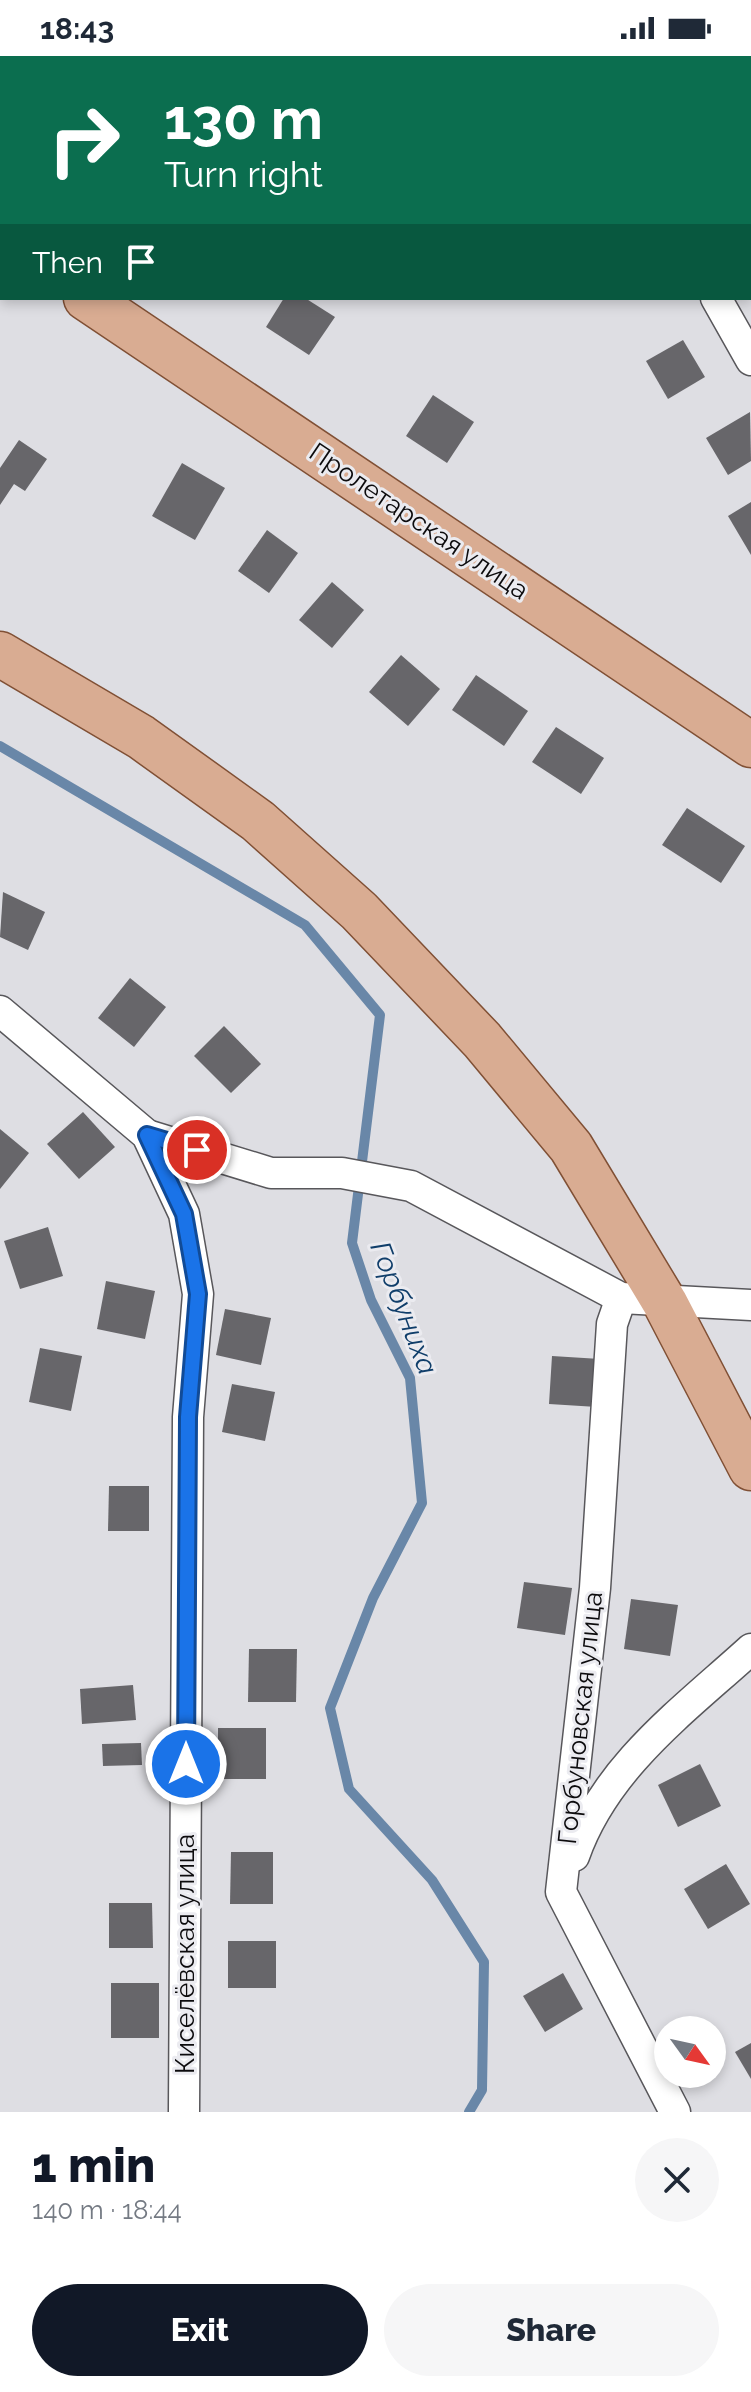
<!DOCTYPE html>
<meta charset="utf-8">
<style>
:root{--surface:#fff;--page:#f6f6f7;--text:#1f2937;--muted:#747a83;--accent:#111827}
body{margin:0;font-family:Raleway,sans-serif;background:var(--page);color:var(--text);height:100vh;display:flex;flex-direction:column;font-size:30px;white-space:nowrap}
*{box-sizing:border-box;margin:0}
p{font-size:26px;color:var(--muted)}
.icon{flex:none;width:44px;height:44px;fill:none;stroke:currentColor;stroke-width:2;stroke-linecap:round;stroke-linejoin:round}
.map{position:relative;height:2056px;overflow:hidden}
.details{display:flex;flex-direction:column;background:var(--surface);flex:1}
.details>*{flex:none}
.guide{position:absolute;left:0px;top:0px;width:752px;height:244px;box-shadow:0 4px 12px #0003;background:#0b6e4f;color:#fff;overflow:hidden}
.needle{width:52px;rotate:123deg}
.tools{position:absolute;left:654px;top:1960px;display:grid;gap:16px}
.tools a{display:grid;place-items:center;width:72px;height:72px;border-radius:50%;background:var(--surface);box-shadow:0 4px 12px #0003;font-size:40px}
.pin{position:absolute;display:grid;place-items:center;width:68px;height:68px;color:#fff;margin:-34px;border:4px solid #fff;border-radius:50%;box-shadow:0 2px 8px #0007}
.me{position:absolute;width:88px;margin:-44px;rotate:0deg;stroke-linejoin:round;filter:drop-shadow(0 0 6px #0008)}
.turn{display:flex;align-items:center;gap:28px;height:168px;padding:0 32px;font-size:36px}
.turn .icon{width:104px;height:104px;stroke-width:2.5}
.turn b{display:block;font-size:56px;line-height:68px}
.then{display:flex;align-items:center;height:76px;padding:0 32px;background:#0003;gap:16px;font-size:30px}
.round{display:grid;place-items:center;flex:none;width:84px;height:84px;border-radius:42px;background:var(--page)}
.headline{display:flex;align-items:center;justify-content:space-between;height:136px;padding:0 32px}
h1{font-size:48px;font-weight:800;line-height:60px;color:var(--accent)}
.primary-button{display:flex;gap:16px;margin-top:auto;padding:16px 32px}
.primary-button a{flex:1;height:92px;border-radius:48px;background:var(--accent);color:#fff;font-size:32px;font-weight:800;line-height:92px;text-align:center}
.primary-button a+a{background:var(--page);color:var(--text)}
.status{display:flex;justify-content:space-between;align-items:center;height:56px;padding:0 40px;background:var(--surface);direction:ltr}
.status svg{height:22px;fill:currentColor}
.map>svg:first-child{display:block}
.lines{fill:none;stroke-linecap:round;stroke-linejoin:round}
.stream{stroke:#6987a8;stroke-width:10}
.building{fill:#67666a}
.street-casing{stroke:#58575b;stroke-width:33}
.primary-casing{stroke:#805035;stroke-width:47}
.street{stroke:#fff;stroke-width:30}
.primary{stroke:#d9ac92;stroke-width:44}
.route-casing{stroke:#114b97;stroke-width:20}
.route{stroke:#1a73e8;stroke-width:14}
.labels{text-anchor:middle;dominant-baseline:central;stroke-width:6;stroke-linejoin:round;paint-order:stroke}
.street-label{font-size:26px;fill:#0c0b0d;stroke:#ebebf0}
.water-label{font-size:28px;font-style:italic;fill:#103e6a;stroke:#ebebf0}
</style>
<div class="status"><b>18:43</b><svg viewBox="0 0 49 12"><path d="M0 12V9h3v3zM5 12V6h3v6zM10 12V3h3v9zM15 12V0h3v12zM26 1h20v11H26zM47 4h2v5h-2z"/></svg></div>
<div class="map">
<svg width="751" height="2056" viewBox="0 0 751 2056">
<rect width="100%" height="100%" fill="#dedee3"/>
<g class="lines">
<path class="stream" d="M0,690L305,869L380,959L352,1187L371,1244L410,1322L422,1447L373,1542L330,1652L349,1733L432,1824L484,1906L482,2034L469,2056"/>
</g>
<g class="building">
<path d="M284,242H305L335,261L309,299L266,271Z"/>
<path d="M683,284L705,321L668,343L646,305Z"/>
<path d="M433,339L474,366L447,407L406,380Z"/>
<path d="M750,356L751,405L728,419L706,382Z"/>
<path d="M19,384L47,403L25,435L14,428L0,449V412Z"/>
<path d="M182,407L225,432L195,484L152,460Z"/>
<path d="M751,446V499L728,460Z"/>
<path d="M267,474L298,497L269,537L238,515Z"/>
<path d="M332,526L364,554L332,592L299,564Z"/>
<path d="M401,599L440,633L408,670L369,636Z"/>
<path d="M476,619L528,655L504,690L452,654Z"/>
<path d="M556,671L604,702L581,738L532,706Z"/>
<path d="M687,752L745,790L721,827L662,789Z"/>
<path d="M3,836L45,856L28,894L0,881Z"/>
<path d="M130,922L166,951L134,991L98,962Z"/>
<path d="M224,970L261,1008L231,1037L194,1000Z"/>
<path d="M83,1056L115,1091L79,1123L47,1088Z"/>
<path d="M0,1073L29,1097L0,1133Z"/>
<path d="M48,1171L63,1220L20,1233L4,1185Z"/>
<path d="M106,1225L155,1235L145,1283L97,1273Z"/>
<path d="M225,1253L271,1262L261,1309L216,1299Z"/>
<path d="M40,1292L82,1300L71,1355L29,1346Z"/>
<path d="M552,1300L600,1303L597,1351L549,1348Z"/>
<path d="M232,1328L275,1336L265,1385L222,1376Z"/>
<path d="M109,1430H149V1475H108Z"/>
<path d="M524,1526L572,1532L565,1579L517,1572Z"/>
<path d="M631,1543L678,1549L670,1600L624,1593Z"/>
<path d="M249,1593H297L296,1646H248Z"/>
<path d="M133,1629L136,1664L82,1668L80,1633Z"/>
<rect x="218" y="1672" width="48" height="51"/>
<path d="M141,1687L142,1709L103,1710L102,1688Z"/>
<path d="M700,1708L721,1750L678,1771L658,1729Z"/>
<path d="M231,1796H273V1848H230Z"/>
<path d="M726,1808L750,1848L708,1873L684,1833Z"/>
<path d="M109,1847H152L153,1892H109Z"/>
<rect x="228" y="1885" width="48" height="47"/>
<path d="M563,1917L583,1953L545,1976L523,1940Z"/>
<rect x="111" y="1927" width="48" height="55"/>
<path d="M751,1987V2023L735,1996Z"/>
</g>
<g class="lines">
<defs>
<g id="street">
<path d="M588,0L589,2"/>
<path d="M716,242L751,304"/>
<path d="M0,955L147,1079L184,1158L198,1238L188,1361L184,2056"/>
<path d="M147,1079L271,1117H342L411,1130L621,1242L751,1249"/>
<path d="M621,1242L612,1268L595,1532L561,1836L675,2056"/>
<path d="M574,1800C605,1711 684,1654 751,1593"/>
</g>
<g id="primary">
<path d="M0,184L2,186"/>
<path d="M86,242L751,689"/>
<path d="M0,598L141,681L258,765L359,855L482,984L571,1091L665,1247L751,1412"/>
</g>
</defs>
<use href="#street" class="street-casing"/>
<use href="#primary" class="primary-casing"/>
<use href="#street" class="street"/>
<use href="#primary" class="primary"/>
</g>
<g class="lines">
<defs>
<path id="route" d="M186,1708L188,1361L198,1238L184,1158L147,1079L197,1094"/>
</defs>
<use href="#route" class="route-casing"/>
<use href="#route" class="route"/>
</g>
<g class="labels">
<g class="street-label">
<text transform="translate(419 465) rotate(34)">Пролетарская улица</text>
<text transform="translate(580 1662) rotate(-84)">Горбуновская улица</text>
<text transform="translate(185 1898) rotate(-90)">Киселёвская улица</text>
</g>
<g class="water-label">
<text transform="translate(404 1252) rotate(69)">Горбуниха</text>
</g>
</g>
</svg>
<div class="tools">
<a><svg class="needle" viewBox="-14 -14 28 28"><path d="M0-13l5 13h-10z" fill="#e53935"/><path d="M0 13l5-13h-10z" fill="#747a83"/></svg></a>
</div>
<div class="pin" style="left:197px;top:1094px;background:#d93025"><svg class="icon" aria-label="arrive" viewBox="0 0 24 24"><path d="M6 21V4h12l-3 4 3 4H6"/></svg></div>
<svg class="me" style="left:186px;top:1708px" viewBox="-20 -20 40 40"><circle r="17" fill="#1a73e8" stroke="#fff" stroke-width="3"/><path d="M0-11L8 9 0 5-8 9z" fill="#fff"/></svg>
<div class="guide">
<div class="turn"><svg class="icon" aria-label="right" viewBox="0 0 24 24"><path d="M7 20v-9h11M14 6l5 5-5 5"/></svg><div><b>130 m</b>Turn right</div></div>
<div class="then">Then<svg class="icon" aria-label="arrive" viewBox="0 0 24 24"><path d="M6 21V4h12l-3 4 3 4H6"/></svg></div>
</div>
</div>
<section class="details">
<div class="headline"><div><h1>1 min</h1><p>140 m · 18:44</p></div><a class="round"><svg class="icon" aria-label="close" viewBox="0 0 24 24"><path d="M6 6l12 12M18 6L6 18"/></svg></a></div>
<div class="primary-button"><a>Exit</a><a>Share</a></div>
</section>
